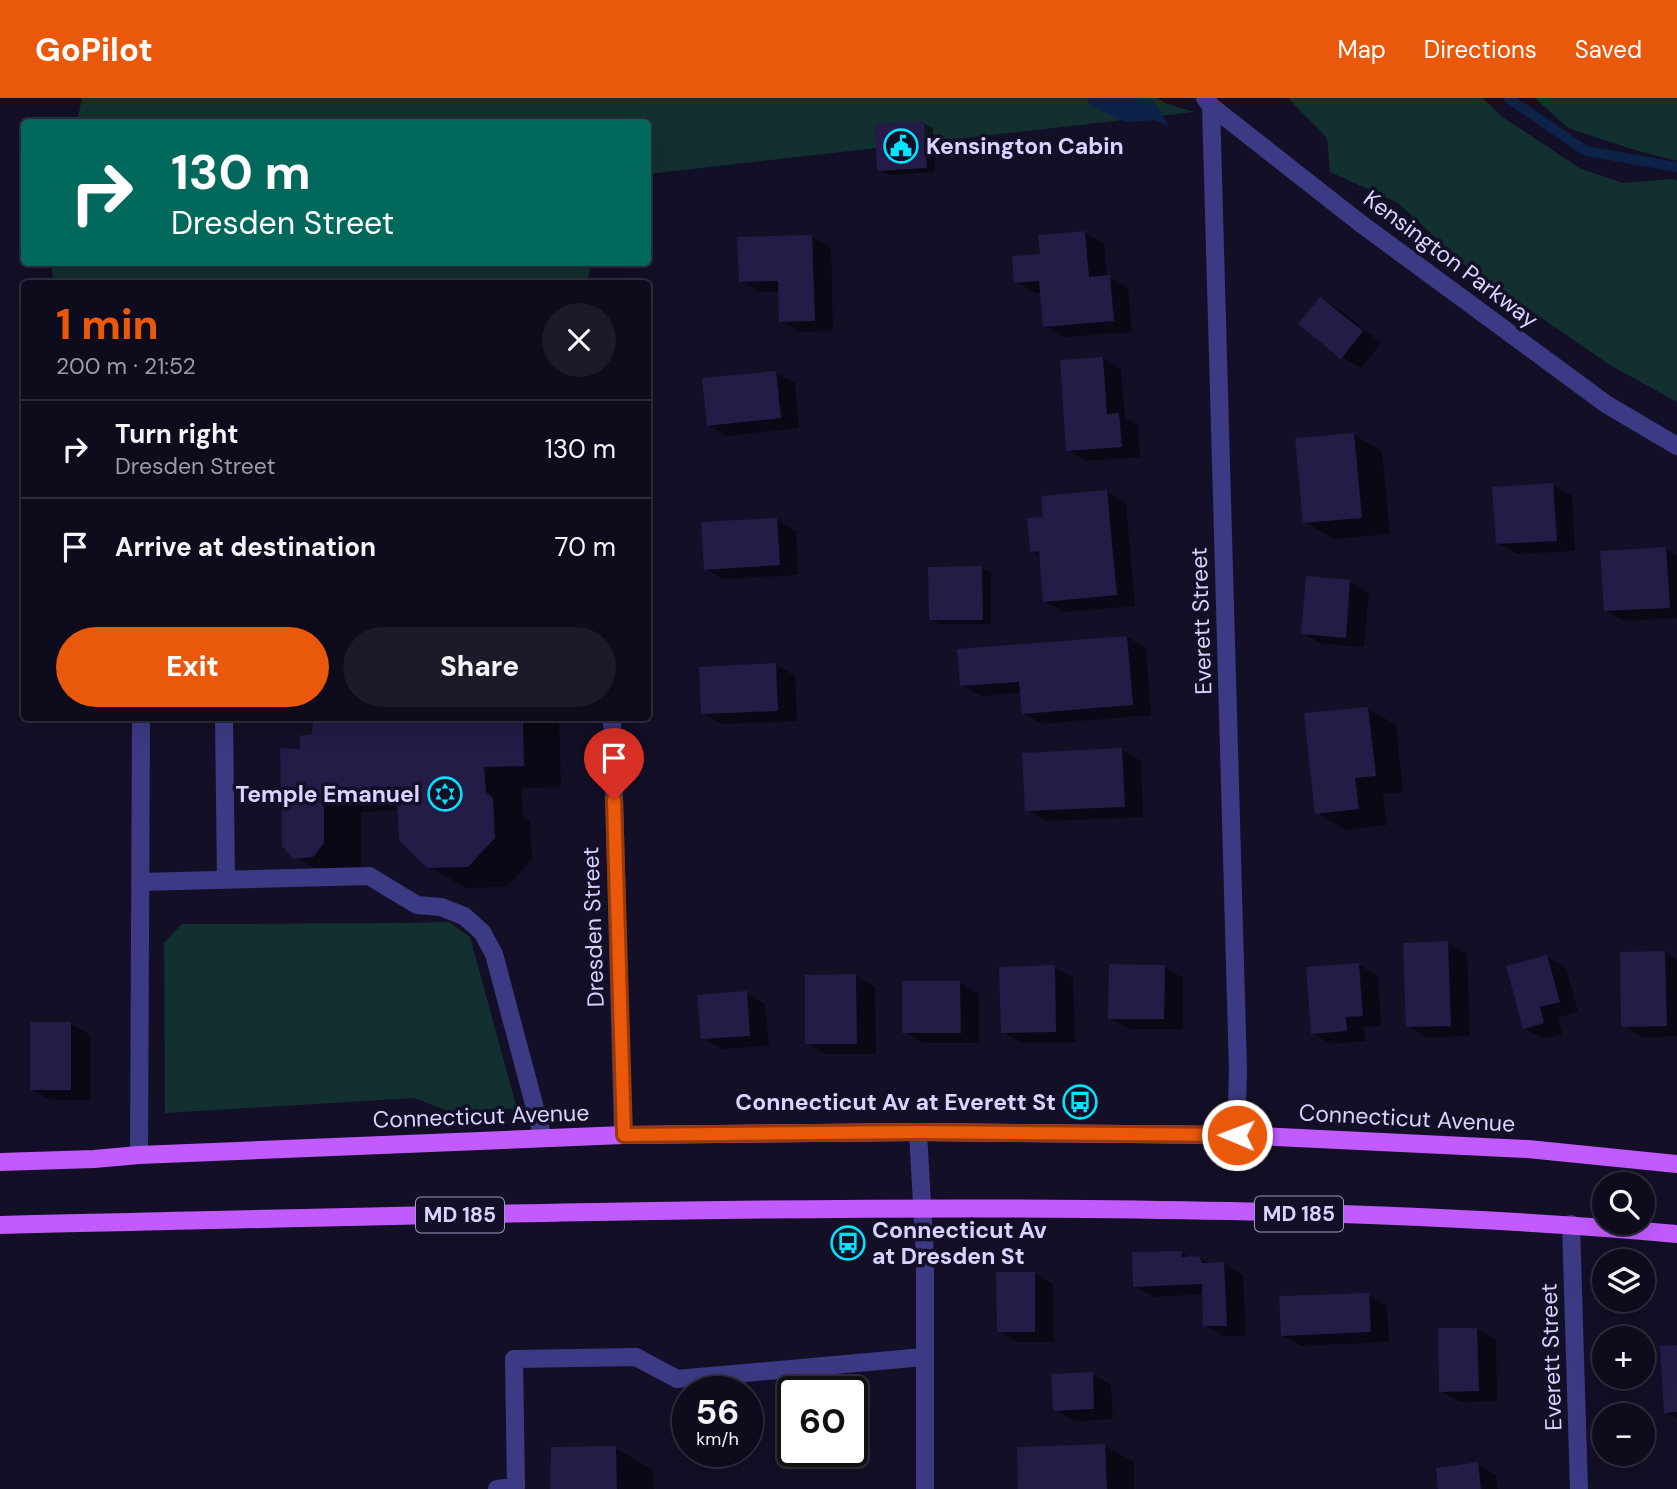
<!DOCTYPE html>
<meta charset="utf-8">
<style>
:root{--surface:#0e0b1c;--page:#1c1929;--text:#f1f3f6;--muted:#9b9ba3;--line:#2e2b3b;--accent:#ea580c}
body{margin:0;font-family:"DM Sans",sans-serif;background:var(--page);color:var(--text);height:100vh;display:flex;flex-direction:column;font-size:26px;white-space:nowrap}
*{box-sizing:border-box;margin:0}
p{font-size:23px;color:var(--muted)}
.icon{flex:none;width:38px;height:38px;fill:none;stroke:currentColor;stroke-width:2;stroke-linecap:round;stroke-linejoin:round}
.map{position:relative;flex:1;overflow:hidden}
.side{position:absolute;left:21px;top:182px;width:630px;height:441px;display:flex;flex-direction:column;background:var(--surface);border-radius:7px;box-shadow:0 7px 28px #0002,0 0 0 2px var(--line)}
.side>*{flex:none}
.top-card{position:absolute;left:21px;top:21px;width:630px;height:147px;border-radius:7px;box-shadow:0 7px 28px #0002,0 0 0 2px var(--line);background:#00695c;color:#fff;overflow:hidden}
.fabs{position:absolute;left:1592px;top:1074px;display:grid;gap:14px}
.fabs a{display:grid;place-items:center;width:63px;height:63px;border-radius:50%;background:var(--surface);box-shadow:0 7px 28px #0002,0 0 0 2px var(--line);font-size:35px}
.speed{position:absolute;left:672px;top:1278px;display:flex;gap:14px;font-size:35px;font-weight:700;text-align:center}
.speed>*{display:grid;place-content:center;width:91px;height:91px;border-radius:50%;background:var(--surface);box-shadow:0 7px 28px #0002,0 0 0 2px var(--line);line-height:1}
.speed small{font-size:18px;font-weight:400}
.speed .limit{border:4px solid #111;border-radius:10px;background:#fff;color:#111}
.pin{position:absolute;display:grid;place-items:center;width:60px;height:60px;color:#fff;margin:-72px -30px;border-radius:50% 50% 50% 0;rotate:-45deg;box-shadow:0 0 7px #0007}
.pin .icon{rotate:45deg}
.me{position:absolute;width:77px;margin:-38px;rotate:271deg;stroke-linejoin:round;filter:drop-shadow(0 0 5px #0008)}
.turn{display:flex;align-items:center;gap:24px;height:147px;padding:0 35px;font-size:32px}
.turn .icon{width:91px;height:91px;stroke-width:2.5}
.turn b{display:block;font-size:49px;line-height:60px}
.round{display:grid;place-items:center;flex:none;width:74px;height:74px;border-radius:37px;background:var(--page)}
.headline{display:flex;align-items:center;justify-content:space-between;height:119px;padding:0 35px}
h1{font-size:42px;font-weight:800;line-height:52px;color:var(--accent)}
.button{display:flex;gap:14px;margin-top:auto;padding:14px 35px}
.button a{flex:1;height:80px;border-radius:42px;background:var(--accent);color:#fff;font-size:28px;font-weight:800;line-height:80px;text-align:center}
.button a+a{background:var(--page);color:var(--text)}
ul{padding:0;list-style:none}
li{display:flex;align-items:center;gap:21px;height:98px;padding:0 35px;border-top:2px solid var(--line)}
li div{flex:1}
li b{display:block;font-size:26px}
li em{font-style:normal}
header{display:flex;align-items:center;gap:42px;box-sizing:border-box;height:98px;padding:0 35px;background:var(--accent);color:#fff}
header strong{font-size:33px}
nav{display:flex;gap:38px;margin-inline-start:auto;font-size:24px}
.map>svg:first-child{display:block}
.green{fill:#12302f}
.water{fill:#0c2248}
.shadow{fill:#0007}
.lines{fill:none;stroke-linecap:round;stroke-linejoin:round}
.stream{stroke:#0c2248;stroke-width:10}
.building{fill:#241b47}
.service{stroke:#3d3a85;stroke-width:18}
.minor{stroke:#3d3a85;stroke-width:18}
.tertiary{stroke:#3d3a85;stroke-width:18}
.primary{stroke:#c25bff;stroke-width:18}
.route-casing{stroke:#983908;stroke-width:18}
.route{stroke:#ea580c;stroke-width:12}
.labels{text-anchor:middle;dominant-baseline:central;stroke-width:7;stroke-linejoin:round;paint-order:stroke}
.shield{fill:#130f26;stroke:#9e99be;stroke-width:2}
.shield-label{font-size:21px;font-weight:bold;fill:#d9d4ff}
.poi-label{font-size:23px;font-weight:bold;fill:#d9d4ff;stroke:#130f26;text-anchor:start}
.street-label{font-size:23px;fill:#d9d4ff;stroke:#130f26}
</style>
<header>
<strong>GoPilot</strong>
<nav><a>Map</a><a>Directions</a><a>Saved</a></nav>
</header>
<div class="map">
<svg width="1677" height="1391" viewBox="0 0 1677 1391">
<rect width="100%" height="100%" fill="#130f26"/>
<g class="green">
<path d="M82,0H1157L1165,5L1194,14L648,76V24H77Z"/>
<path d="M1288,0H1483L1501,18L1581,71L1623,85L1672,81L1677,82V304L1610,267L1467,169L1398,105L1330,74L1327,40Z"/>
<path d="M1535,0H1677V63L1635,52L1568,30Z"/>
<path d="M51,165V164L592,165L586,186H54Z"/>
<path d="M449,824L470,839L517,1011L448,1013L414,1000L165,1015L164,845L182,826L396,825Z"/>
</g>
<path class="water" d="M1087,0H1138L1153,2L1169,29L1142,15L1129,25L1090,8Z"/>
<g class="shadow">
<path d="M924,25L933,30L935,74L888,77L879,72Z"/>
<path d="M1085,135L1104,146L1107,179H1109L1128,190L1132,234L1064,239L1045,228L1042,195H1035L1016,184L1042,158Z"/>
<path d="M812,139L831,150L833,233L800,234L781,223L780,193L760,194L741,183Z"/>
<path d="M1321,201L1340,212L1381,245L1361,270L1342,259Z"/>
<path d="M1102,260L1121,271L1125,320L1138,327L1140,359L1087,363L1068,352Z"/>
<path d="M775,274L795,285L799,330L727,338L708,327Z"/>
<path d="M1354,337L1382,353L1390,436L1334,441L1305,424Z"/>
<path d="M1553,387L1572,398L1575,453L1517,456L1498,445Z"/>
<path d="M1107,394L1126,405L1135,508L1064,514L1045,503L1041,458L1032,453L1045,421Z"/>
<path d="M777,422L796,433L798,477L724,481L705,471Z"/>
<path d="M1666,451L1677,458V520L1624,523L1605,512Z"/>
<path d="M982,470L991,475V526H940L931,521Z"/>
<path d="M1350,484L1369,495L1364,549L1322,546L1303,535Z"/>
<path d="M1127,539L1146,550L1151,617L1042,626L1023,615L1022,595L981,598L962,587Z"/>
<path d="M776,567L795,578L797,623L722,626L703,615Z"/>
<path d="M1367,610L1396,627L1403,694L1383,696L1387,727L1346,732L1317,715Z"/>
<path d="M310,620H559L561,689L521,690L523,718L530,724L532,762L506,789L466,790L428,768L400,712L361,714V767L351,780L333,781L295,759L301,653L314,638L315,624Z"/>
<path d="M1122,652L1141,663L1143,719L1046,723L1027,712Z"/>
<path d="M1448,845L1467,856L1470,938L1427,939L1408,928Z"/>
<path d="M1665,855L1677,862V938L1642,939L1623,928Z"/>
<path d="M1547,859L1566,870L1578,914L1558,920L1562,936L1544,941L1524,930Z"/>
<path d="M1359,867L1378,878L1381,928L1364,929L1365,943L1331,946L1312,935Z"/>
<path d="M1054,869L1073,880L1075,944L1022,945L1003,934Z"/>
<path d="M1164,869L1183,880V931H1129L1110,920Z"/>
<path d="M856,878L875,889L876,956H826L807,945Z"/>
<path d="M960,885L979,896V945H923L904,934Z"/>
<path d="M746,895L765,906L769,948L722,951L703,940Z"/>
<path d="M71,926L90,937V1002H51L31,991Z"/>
<path d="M1181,1154L1192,1161L1199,1160L1210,1166H1224L1243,1177L1246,1238H1224L1205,1227L1204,1196L1154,1199L1135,1188Z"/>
<path d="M1034,1175L1053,1186L1054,1244H1018L999,1233Z"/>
<path d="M1368,1197L1387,1208L1389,1244L1301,1248L1282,1237Z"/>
<path d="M1477,1231L1496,1242L1497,1303L1460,1304L1441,1293Z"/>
<path d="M1677,1249V1320L1666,1314Z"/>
<path d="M1092,1276L1111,1287L1113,1321L1074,1323L1055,1312Z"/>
<path d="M1105,1348L1134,1364V1391H1020Z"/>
<path d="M615,1350L653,1372L654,1391H552Z"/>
<path d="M1477,1366L1496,1377L1498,1391H1440Z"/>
</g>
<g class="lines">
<g class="stream">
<path d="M1508,0L1586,53L1677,69"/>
<path d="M1126,16L1131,19L1158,17"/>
</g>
</g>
<g class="building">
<path d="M924,23L927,70L877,73L875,26Z"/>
<path d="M1085,133L1089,179L1110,177L1114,223L1043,229L1039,183L1014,185L1012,158L1040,156L1038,137Z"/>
<path d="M812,137L815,223L779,224L778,183L739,184L737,139Z"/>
<path d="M1320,199L1363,233L1341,261L1298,226Z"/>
<path d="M1103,259L1107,316L1119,315L1122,349L1066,353L1060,262Z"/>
<path d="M776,273L781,320L707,328L702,280Z"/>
<path d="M1354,335L1362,420L1303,425L1295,340Z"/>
<path d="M1553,385L1557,443L1496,446L1492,389Z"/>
<path d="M1107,392L1117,497L1043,504L1039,453L1030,454L1027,420L1043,419L1041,398Z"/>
<path d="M777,420L780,467L704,472L701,424Z"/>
<path d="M1666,449L1670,510L1604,513L1600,453Z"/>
<path d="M982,468L983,522H929L928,469Z"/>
<path d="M1306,478L1350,482L1346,540L1301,536Z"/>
<path d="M1127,538L1133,607L1022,616L1019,584L960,588L957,551Z"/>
<path d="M776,565L778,613L701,616L699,569Z"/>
<path d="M1368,609L1376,678L1355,680L1359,711L1315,716L1304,615Z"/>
<path d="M307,620H523L524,668L484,669L486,694L493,700L495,740L468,769L427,770L399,742L397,703L401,699V689L324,693V745L313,759L293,761L282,748L280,650L300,651V638L312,636L313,624Z"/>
<path d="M1122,650L1125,709L1025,713L1022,655Z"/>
<path d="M1448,843L1451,928L1406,929L1403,845Z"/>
<path d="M1665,853L1667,928L1621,929L1620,854Z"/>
<path d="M1547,857L1560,904L1540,909L1544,925L1523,931L1506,868Z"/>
<path d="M1359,865L1363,918L1346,919L1347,933L1311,936L1306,869Z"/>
<path d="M1109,866L1165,867L1164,921H1108Z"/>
<path d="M1055,867L1056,934L1001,935L999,869Z"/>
<path d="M856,876L857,946H805V877Z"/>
<path d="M902,883H960L961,935H902Z"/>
<path d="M747,893L750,938L701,941L697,897Z"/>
<rect x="30" y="924" width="41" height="68"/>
<path d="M1182,1153V1159L1199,1158L1202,1165L1224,1164L1227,1228H1203L1202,1186L1133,1189L1132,1154Z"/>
<path d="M996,1174H1035V1234H997Z"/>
<path d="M1369,1195L1371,1234L1281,1238L1279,1198Z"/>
<path d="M1438,1230H1477L1479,1293L1439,1294Z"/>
<path d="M1677,1247V1314L1664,1315L1660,1248Z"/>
<path d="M1093,1274L1094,1311L1053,1313L1051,1276Z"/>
<path d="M1105,1346L1107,1391H1018L1017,1349Z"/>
<path d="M616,1348L617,1391H550L551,1349Z"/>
<path d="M1478,1364L1481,1391H1438L1436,1370Z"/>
</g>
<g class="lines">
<g class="service">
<path d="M224,620L226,781"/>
<path d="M140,784L369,778L417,807L441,809L464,818L482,834L494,856L543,1040"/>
<path d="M139,1057L141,620"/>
<path d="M497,1391L516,1389L514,1261L636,1259L677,1281L924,1259"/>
</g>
<g class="minor">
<path d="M1211,8L1238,973L1236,1037"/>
<path d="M612,620L623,1037"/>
<path d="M918,1034L925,1160V1391"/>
<path d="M1571,1126L1579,1391"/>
</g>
<path class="tertiary" d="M1205,0L1211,8L1360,125L1606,306L1677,348"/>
<g class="primary">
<path d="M0,1064L94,1061L139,1057L623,1037L918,1034L1236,1037L1528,1051L1677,1066"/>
<path d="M0,1127C362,1119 725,1108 1087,1111C1284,1113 1481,1118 1677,1136"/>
</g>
</g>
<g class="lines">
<defs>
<path id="route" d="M614,702L624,1037L918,1034L1237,1037"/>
</defs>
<use href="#route" class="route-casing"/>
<use href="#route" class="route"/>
</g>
<defs>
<symbol id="civic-ring" viewBox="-11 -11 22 22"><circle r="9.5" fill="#130f26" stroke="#00e5ff" stroke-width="1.5"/><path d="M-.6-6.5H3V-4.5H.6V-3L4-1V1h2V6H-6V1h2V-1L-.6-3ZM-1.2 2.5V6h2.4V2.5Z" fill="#00e5ff"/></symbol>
<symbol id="synagogue-ring" viewBox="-11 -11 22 22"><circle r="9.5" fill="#130f26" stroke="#00e5ff" stroke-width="1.5"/><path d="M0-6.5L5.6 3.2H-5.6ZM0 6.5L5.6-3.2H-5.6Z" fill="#00e5ff"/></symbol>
<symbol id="bus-ring" viewBox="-11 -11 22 22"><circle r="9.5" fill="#130f26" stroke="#00e5ff" stroke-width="1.5"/><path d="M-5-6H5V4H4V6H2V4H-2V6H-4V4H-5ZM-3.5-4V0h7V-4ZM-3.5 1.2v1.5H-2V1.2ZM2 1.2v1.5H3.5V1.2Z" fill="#00e5ff"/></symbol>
</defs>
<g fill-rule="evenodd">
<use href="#civic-ring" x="882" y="29" width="38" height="38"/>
<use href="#synagogue-ring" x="426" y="677" width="38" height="38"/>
<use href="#bus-ring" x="1061" y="985" width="38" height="38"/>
<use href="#bus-ring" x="829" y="1126" width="38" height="38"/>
</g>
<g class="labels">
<g class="shield">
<rect x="1255" y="1098.5" width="88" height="35" rx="5"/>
<rect x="416" y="1099.5" width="88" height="35" rx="5"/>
</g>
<g class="shield-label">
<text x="1299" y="1116">MD 185</text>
<text x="460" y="1117">MD 185</text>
</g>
<g class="poi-label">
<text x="926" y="48">Kensington Cabin</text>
<text x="420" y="696" text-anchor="end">Temple Emanuel</text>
<text x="1056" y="1004" text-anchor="end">Connecticut Av at Everett St</text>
<text x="872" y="1132">Connecticut Av<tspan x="872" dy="26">at Dresden St</tspan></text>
</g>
<g class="street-label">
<text transform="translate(1451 161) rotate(37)">Kensington Parkway</text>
<text transform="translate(1201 523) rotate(-92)">Everett Street</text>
<text transform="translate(593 829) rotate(-92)">Dresden Street</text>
<text transform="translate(481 1018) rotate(-2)">Connecticut Avenue</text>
<text transform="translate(1407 1020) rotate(3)">Connecticut Avenue</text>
<text transform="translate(1551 1259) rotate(-92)">Everett Street</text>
</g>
</g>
</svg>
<div class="fabs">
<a><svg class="icon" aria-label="search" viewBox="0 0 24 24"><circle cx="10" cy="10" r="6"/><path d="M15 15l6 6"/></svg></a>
<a><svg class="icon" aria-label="layers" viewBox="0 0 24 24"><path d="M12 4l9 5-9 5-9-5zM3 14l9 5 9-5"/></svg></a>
<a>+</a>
<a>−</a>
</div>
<div class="speed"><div>56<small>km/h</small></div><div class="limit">60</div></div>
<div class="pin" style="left:614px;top:702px;background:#d93025"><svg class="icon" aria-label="arrive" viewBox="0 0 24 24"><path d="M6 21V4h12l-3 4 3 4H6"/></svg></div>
<svg class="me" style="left:1237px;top:1037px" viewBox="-20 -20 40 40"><circle r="17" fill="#ea580c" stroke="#fff" stroke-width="3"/><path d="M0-11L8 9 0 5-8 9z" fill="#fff"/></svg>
<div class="top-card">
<div class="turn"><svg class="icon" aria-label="right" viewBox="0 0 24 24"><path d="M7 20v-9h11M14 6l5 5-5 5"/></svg><div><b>130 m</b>Dresden Street</div></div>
</div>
<section class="side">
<div class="headline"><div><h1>1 min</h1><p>200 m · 21:52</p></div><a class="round"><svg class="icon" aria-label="close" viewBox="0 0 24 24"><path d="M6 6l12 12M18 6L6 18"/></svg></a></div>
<ul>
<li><svg class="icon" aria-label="right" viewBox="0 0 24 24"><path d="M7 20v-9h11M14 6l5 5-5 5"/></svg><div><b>Turn right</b><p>Dresden Street</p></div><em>130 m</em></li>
<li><svg class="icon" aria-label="arrive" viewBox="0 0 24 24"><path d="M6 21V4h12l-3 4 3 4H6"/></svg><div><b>Arrive at destination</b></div><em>70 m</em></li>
</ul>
<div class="button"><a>Exit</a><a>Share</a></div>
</section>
</div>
